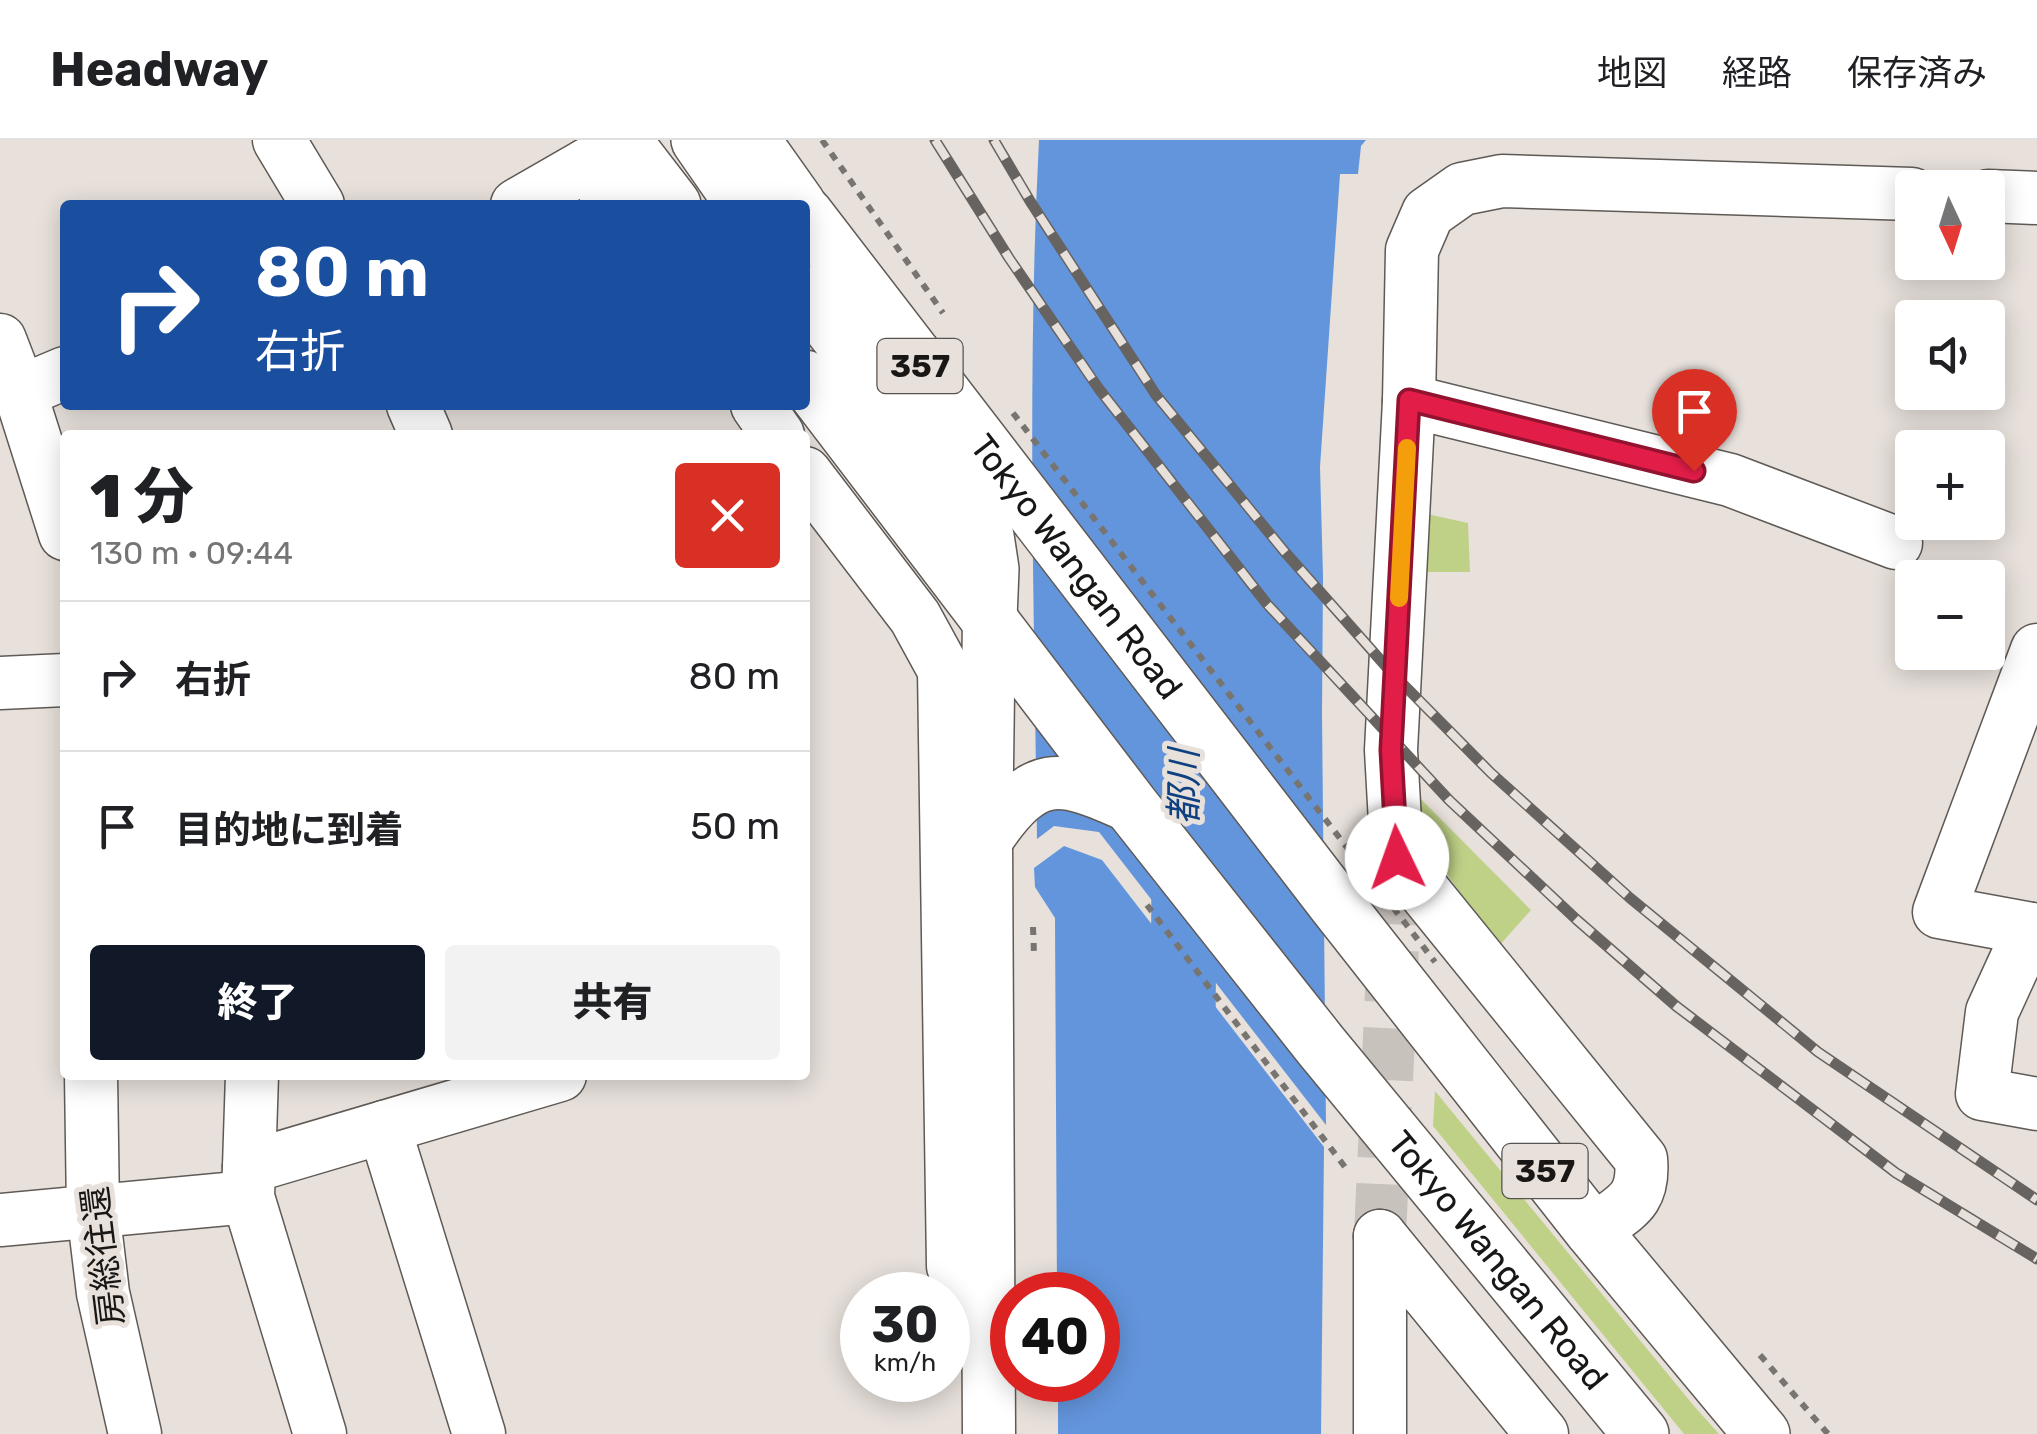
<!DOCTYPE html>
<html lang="ja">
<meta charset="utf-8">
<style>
:root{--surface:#fff;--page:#f2f2f2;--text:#202124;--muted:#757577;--line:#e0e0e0;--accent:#111827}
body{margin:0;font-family:Rubik,"Noto Sans JP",sans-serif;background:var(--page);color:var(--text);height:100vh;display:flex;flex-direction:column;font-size:38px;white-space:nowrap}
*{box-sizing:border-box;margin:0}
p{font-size:32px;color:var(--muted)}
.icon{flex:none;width:55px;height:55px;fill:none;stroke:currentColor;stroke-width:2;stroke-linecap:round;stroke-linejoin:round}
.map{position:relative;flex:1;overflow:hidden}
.sheet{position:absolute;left:60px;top:290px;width:750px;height:650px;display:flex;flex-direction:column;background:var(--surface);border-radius:10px;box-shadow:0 5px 25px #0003}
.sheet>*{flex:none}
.banner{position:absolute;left:60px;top:60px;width:750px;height:210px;border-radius:10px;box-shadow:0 5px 25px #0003;background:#1a4fa0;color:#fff;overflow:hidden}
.needle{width:65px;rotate:176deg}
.fabs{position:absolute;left:1895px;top:30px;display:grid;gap:20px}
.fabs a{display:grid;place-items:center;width:110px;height:110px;border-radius:10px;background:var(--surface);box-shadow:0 5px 25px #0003;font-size:50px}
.speed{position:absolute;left:840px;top:1132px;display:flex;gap:20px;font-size:50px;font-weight:700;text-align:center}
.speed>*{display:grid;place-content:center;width:130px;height:130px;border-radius:50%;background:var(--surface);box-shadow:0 5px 25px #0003;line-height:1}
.speed small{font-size:25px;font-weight:400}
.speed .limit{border:15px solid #d22;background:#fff;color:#111}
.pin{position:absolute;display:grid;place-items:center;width:85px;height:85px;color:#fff;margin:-102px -42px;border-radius:50% 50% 50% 0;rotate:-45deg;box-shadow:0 0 10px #0007}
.pin .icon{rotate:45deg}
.me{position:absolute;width:110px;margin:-55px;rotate:357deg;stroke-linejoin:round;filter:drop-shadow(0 0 8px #0008)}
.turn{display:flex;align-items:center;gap:35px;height:210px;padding:0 30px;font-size:45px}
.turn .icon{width:130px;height:130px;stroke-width:2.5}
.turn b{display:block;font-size:70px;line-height:85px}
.round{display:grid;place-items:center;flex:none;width:105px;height:105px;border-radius:10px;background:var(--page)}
.overview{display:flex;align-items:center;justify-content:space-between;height:170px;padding:0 30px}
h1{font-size:60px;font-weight:800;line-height:75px}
.action{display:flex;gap:20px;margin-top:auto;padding:20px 30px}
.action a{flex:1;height:115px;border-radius:10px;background:var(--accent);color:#fff;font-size:40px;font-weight:800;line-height:115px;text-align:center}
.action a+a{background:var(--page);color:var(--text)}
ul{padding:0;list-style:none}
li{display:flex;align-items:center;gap:30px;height:150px;padding:0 30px;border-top:2px solid var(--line)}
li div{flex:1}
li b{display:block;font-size:38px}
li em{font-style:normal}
header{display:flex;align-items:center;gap:60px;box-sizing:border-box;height:140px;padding:0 50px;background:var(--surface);border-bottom:2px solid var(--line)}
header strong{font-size:48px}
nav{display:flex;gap:55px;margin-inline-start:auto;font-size:35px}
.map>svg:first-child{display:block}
.green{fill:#bfd187}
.water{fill:#6395dc}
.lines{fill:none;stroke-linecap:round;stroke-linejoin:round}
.river{stroke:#6395dc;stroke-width:65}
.minor-tunnel{stroke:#c8c2bd;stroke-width:52;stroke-dasharray:52 26;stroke-linecap:butt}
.minor-casing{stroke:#5f5a55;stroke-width:55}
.highway-casing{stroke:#5f5a55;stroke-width:58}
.path{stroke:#787470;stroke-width:6;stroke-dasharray:8 8;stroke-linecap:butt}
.minor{stroke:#fff;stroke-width:52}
.highway{stroke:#fff;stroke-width:55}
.rail-casing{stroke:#676360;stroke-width:11}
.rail{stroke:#e7e0db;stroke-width:8;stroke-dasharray:22;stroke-linecap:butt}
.path-bridge{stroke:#787470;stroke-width:6;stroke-dasharray:8 8;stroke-linecap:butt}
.route-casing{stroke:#92132f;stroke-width:25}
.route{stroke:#e11d48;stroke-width:18}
.slow{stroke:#f59e0b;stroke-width:18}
.labels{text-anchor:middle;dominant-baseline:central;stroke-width:10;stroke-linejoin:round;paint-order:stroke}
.shield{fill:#e7e0db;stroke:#575350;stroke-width:2.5}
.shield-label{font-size:32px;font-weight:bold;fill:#191715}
.street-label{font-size:35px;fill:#191715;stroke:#e7e0db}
.water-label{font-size:38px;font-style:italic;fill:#0f407f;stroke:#e7e0db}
</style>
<header>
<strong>Headway</strong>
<nav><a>地図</a><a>経路</a><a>保存済み</a></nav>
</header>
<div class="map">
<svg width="2037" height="1294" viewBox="0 0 2037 1294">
<rect width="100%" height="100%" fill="#e7e0db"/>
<g class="green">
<path d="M1418,372L1468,383L1470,432H1420Z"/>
<path d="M1411,649L1531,770L1498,807L1419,694Z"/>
<path d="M1435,951L1694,1266L1719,1294H1684L1433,986Z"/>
</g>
<g class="water">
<path d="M1039,0H1366L1361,6L1358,34H1340L1320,327L1323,436L1322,573L1326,985L1099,692L1054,686L1037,699C1034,466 1027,233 1039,0Z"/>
<path d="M1064,706L1102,720L1324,1007L1321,1294H1058V1240H1098V1155H1057L1055,778L1035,747L1034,728Z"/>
</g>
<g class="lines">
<path class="river" d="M1183,915L1184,713"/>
<path class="minor-tunnel" d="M1380,1096L1397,718"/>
<defs>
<g id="minor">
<path d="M279,0L318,65"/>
<path d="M587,25L616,65"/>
<path d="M1988,56L2037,58"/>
<path d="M517,65L625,3"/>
<path d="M0,200L20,252L65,394"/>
<path d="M20,252L65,233"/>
<path d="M1409,261L1730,340L1896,403"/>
<path d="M413,265L426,295"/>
<path d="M757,265L778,295"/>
<path d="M805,333L915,477L944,530L953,1126L990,1226"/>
<path d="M989,478L986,700L989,1294"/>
<path d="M2037,510L1939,772L2037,790"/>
<path d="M0,543L65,540"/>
<path d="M986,700C1035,628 1057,633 1132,667"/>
<path d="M2030,789L1992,872L1982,954L2037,964"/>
<path d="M91,935L93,1070L103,1153L135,1294"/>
<path d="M252,935L248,1057L320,1294"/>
<path d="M384,987L479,1294"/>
<path d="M249,1027L560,935"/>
<path d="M0,1080L248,1057"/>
<path d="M1593,1091C1624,1067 1645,1063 1641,1019L1397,718L1391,610L1409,261L1412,110L1428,73L1462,49L1502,41L1912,54"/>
<path d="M1380,1096L1542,1294"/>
<path d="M1380,1096V1294"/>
</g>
<g id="highway">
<path d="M623,0L673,65"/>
<path d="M699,0L744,65"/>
<path d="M752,0L798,65"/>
<path id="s1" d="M805,74L1335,763L1593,1091L1762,1294"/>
<path d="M805,153L971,366L986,396L991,429L989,478"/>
<path id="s2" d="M805,238L1132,667L1321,906L1641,1294"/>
</g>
</defs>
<use href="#minor" class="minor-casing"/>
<use href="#highway" class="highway-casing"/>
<g class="path">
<path d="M822,0L943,173"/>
<path d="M1147,765L1348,1031"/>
<path d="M1033,787L1034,814"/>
<path d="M1760,1215L1828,1294"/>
</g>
<use href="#minor" class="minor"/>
<use href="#highway" class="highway"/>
<defs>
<g id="rail">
<path d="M935,0L1009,118L1099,249L1267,464L1449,660L1577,780L1676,866L1896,1033L2037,1119"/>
<path d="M994,0L1030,61L1156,255L1284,411L1391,532L1491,633L1630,758L1818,912L2037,1060"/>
</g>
</defs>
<use href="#rail" class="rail-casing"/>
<use href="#rail" class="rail"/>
<path class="path-bridge" d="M1013,273L1435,822"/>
</g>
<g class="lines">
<defs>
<path id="route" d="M1397,718L1391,610L1409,260L1694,331"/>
</defs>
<use href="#route" class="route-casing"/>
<use href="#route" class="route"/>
<path class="slow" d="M1399,458L1407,308"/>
</g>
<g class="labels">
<g class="shield">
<rect x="877.5" y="199" width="85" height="54" rx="8"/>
<rect x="1502.5" y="1004" width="85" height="54" rx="8"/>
</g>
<g class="shield-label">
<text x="920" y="226">357</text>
<text x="1545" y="1031">357</text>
</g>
<g class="street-label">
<text stroke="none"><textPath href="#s1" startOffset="445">Tokyo Wangan Road</textPath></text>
<text transform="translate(103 1116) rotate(-97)">房総往還</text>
<text stroke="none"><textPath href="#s2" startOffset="1122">Tokyo Wangan Road</textPath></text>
</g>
<g class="water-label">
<text transform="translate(1184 647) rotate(-90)">都川</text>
</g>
</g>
</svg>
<div class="fabs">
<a><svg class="needle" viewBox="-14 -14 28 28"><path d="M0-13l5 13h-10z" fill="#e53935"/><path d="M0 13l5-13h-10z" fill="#757577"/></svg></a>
<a><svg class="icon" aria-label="sound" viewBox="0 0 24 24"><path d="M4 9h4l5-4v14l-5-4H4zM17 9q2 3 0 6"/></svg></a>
<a>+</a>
<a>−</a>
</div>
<div class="speed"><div>30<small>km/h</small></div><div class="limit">40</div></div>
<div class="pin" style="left:1694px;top:331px;background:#d93025"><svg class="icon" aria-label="arrive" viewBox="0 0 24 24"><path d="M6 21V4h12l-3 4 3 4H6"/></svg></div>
<svg class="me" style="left:1397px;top:718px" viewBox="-20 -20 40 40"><circle r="19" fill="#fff"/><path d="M0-13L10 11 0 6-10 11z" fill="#e11d48"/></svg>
<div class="banner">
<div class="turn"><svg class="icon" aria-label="right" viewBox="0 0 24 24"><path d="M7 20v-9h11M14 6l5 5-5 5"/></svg><div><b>80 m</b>右折</div></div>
</div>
<section class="sheet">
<div class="overview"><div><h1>1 分</h1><p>130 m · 09:44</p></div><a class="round" style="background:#d93025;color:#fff"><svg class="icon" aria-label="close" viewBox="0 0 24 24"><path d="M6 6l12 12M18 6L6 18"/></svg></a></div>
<ul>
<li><svg class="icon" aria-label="right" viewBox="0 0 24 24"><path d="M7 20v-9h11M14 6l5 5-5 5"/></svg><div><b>右折</b></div><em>80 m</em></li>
<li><svg class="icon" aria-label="arrive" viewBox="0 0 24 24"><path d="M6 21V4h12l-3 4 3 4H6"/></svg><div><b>目的地に到着</b></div><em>50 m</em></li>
</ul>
<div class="action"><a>終了</a><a>共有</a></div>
</section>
</div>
